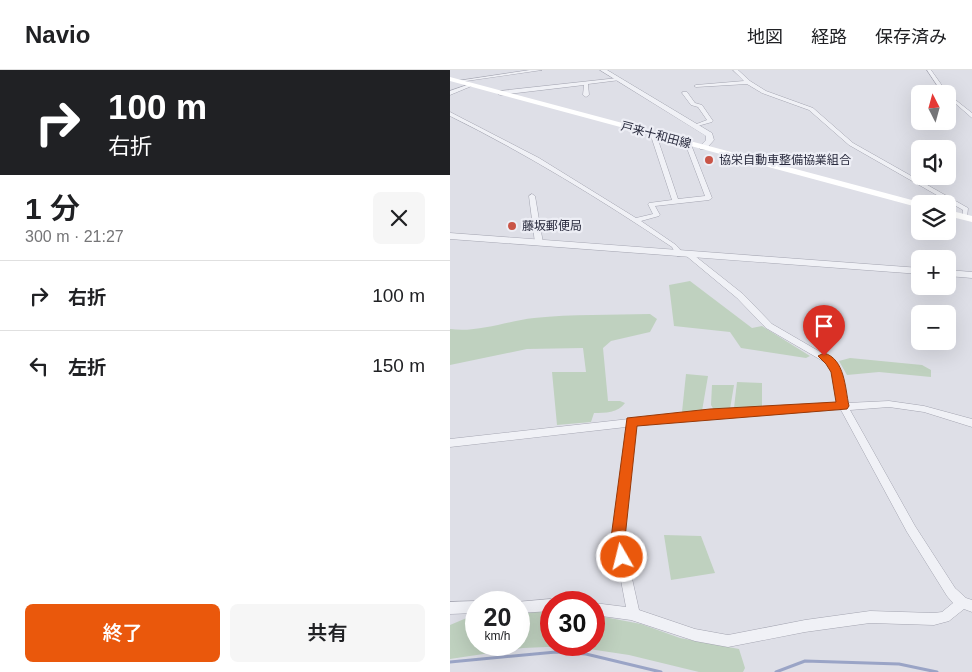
<!DOCTYPE html>
<html lang="ja">
<meta charset="utf-8">
<style>
:root{--surface:#fff;--page:#f6f6f6;--text:#202124;--muted:#757577;--line:#e0e0e0;--accent:#ea580c}
body{margin:0;font-family:Arial,"Noto Sans JP",sans-serif;background:var(--page);color:var(--text);height:100vh;display:flex;flex-direction:column;font-size:19px;white-space:nowrap}
*{box-sizing:border-box;margin:0}
p{font-size:16px;color:var(--muted)}
.icon{flex:none;width:28px;height:28px;fill:none;stroke:currentColor;stroke-width:2;stroke-linecap:round;stroke-linejoin:round}
.map{position:relative;flex:1;overflow:hidden}
.side{display:flex;flex-direction:column;background:var(--surface);width:450px}
.side>*{flex:none}
.guide{background:#202124;color:#fff;overflow:hidden}
.needle{width:32px;rotate:354deg}
.tools{position:absolute;left:461px;top:15px;display:grid;gap:10px}
.tools a{display:grid;place-items:center;width:45px;height:45px;border-radius:8px;background:var(--surface);box-shadow:0 5px 20px #0002;font-size:25px}
.speed{position:absolute;left:15px;top:521px;display:flex;gap:10px;font-size:25px;font-weight:700;text-align:center}
.speed>*{display:grid;place-content:center;width:65px;height:65px;border-radius:50%;background:var(--surface);box-shadow:0 5px 20px #0002;line-height:1}
.speed small{font-size:12px;font-weight:400}
.speed .limit{border:8px solid #d22;background:#fff;color:#111}
.pin{position:absolute;display:grid;place-items:center;width:42px;height:42px;color:#fff;margin:-51px -21px;border-radius:50% 50% 50% 0;rotate:-45deg;box-shadow:0 0 5px #0007}
.pin .icon{rotate:45deg}
.me{position:absolute;width:55px;margin:-28px;rotate:352deg;stroke-linejoin:round;filter:drop-shadow(0 0 4px #0008)}
.turn{display:flex;align-items:center;gap:18px;height:105px;padding:0 25px;font-size:22px}
.turn .icon{width:65px;height:65px;stroke-width:2.5}
.turn b{display:block;font-size:35px;line-height:42px}
.round{display:grid;place-items:center;flex:none;width:52px;height:52px;border-radius:8px;background:var(--page)}
.head{display:flex;align-items:center;justify-content:space-between;height:85px;padding:0 25px}
h1{font-size:30px;font-weight:600;line-height:38px}
.cta{display:flex;gap:10px;margin-top:auto;padding:10px 25px}
.cta a{flex:1;height:58px;border-radius:8px;background:var(--accent);color:#fff;font-size:20px;font-weight:600;line-height:58px;text-align:center}
.cta a+a{background:var(--page);color:var(--text)}
ul{padding:0;list-style:none}
li{display:flex;align-items:center;gap:15px;height:70px;padding:0 25px;border-top:1px solid var(--line)}
li div{flex:1}
li b{display:block;font-size:19px}
li em{font-style:normal}
header{display:flex;align-items:center;gap:30px;box-sizing:border-box;height:70px;padding:0 25px;background:var(--surface);border-bottom:1px solid var(--line)}
header strong{font-size:24px}
nav{display:flex;gap:28px;margin-inline-start:auto;font-size:18px}
main{display:flex;flex:1;min-height:0}
.map>svg:first-child{display:block}
.green{fill:#bfd1bf}
.lines{fill:none;stroke-linecap:round;stroke-linejoin:round}
.stream{stroke:#9aa4c6;stroke-width:3}
.minor-casing{stroke:#a4a5b1;stroke-width:1}
.tertiary-casing{stroke:#a4a5b1;stroke-width:1}
.minor{fill:#f0f1f6;fill-rule:evenodd}
.tertiary{fill:#f0f1f6;fill-rule:evenodd}
.secondary{fill:#fff;fill-rule:evenodd}
.route{fill:#ea580c;stroke:#983908}
.poi-dot{fill:#c95446;stroke:#edeef5;stroke-width:2}
.labels{text-anchor:middle;dominant-baseline:central;stroke-width:4.5;stroke-linejoin:round;paint-order:stroke}
.far-street-label{font-size:12px;fill:#282a3d;stroke:#edeef5}
.far-poi-label{font-size:12px;fill:#282a3d;stroke:#edeef5;text-anchor:start}
</style>
<header>
<strong>Navio</strong>
<nav><a>地図</a><a>経路</a><a>保存済み</a></nav>
</header>
<main>
<section class="side">
<div class="guide">
<div class="turn"><svg class="icon" aria-label="right" viewBox="0 0 24 24"><path d="M7 20v-9h11M14 6l5 5-5 5"/></svg><div><b>100 m</b>右折</div></div>
</div>
<div class="head"><div><h1>1 分</h1><p>300 m · 21:27</p></div><a class="round"><svg class="icon" aria-label="close" viewBox="0 0 24 24"><path d="M6 6l12 12M18 6L6 18"/></svg></a></div>
<ul>
<li><svg class="icon" aria-label="right" viewBox="0 0 24 24"><path d="M7 20v-9h11M14 6l5 5-5 5"/></svg><div><b>右折</b></div><em>100 m</em></li>
<li><svg class="icon" aria-label="left" viewBox="0 0 24 24"><path d="M17 20v-9H6M10 6l-5 5 5 5"/></svg><div><b>左折</b></div><em>150 m</em></li>
</ul>
<div class="cta"><a>終了</a><a>共有</a></div>
</section>
<div class="map">
<svg width="522" height="602" viewBox="0 0 522 602">
<rect width="100%" height="100%" fill="#dedfe7"/>
<g class="green">
<path d="M240,211L302,258L312,256L360,286L356,288L291,278L280,262L224,256L219,215Z"/>
<path d="M200,244L207,249L200,262L161,271L153,278L158,331H170L175,333C168,343 155,343 144,343L141,352L107,355L102,302H136L133,278L77,279L0,295V259C27,263 57,251 84,248C123,244 161,245 200,244Z"/>
<path d="M400,288L472,295L481,300V307L429,302L397,305L389,291Z"/>
<path d="M236,304L258,306L252,341L232,342Z"/>
<path d="M287,312L312,313V338H284Z"/>
<path d="M262,315H284L280,339L264,340L261,335Z"/>
<path d="M214,465L251,466L265,503L221,510Z"/>
<path d="M101,541V575H144V545L191,554L230,568L289,579L295,598L293,602H249L179,585L119,576L73,578L0,589V555L19,547H26V575H69V543Z"/>
</g>
<g class="lines">
<g class="stream">
<path d="M0,592L106,582L136,584L211,602"/>
<path d="M326,602L355,591L449,594L487,602"/>
</g>
<defs>
<g id="minor">
<path d="M80,0H92L9,12L7,11Z"/>
<path d="M283,0H288L300,11L316,21L363,38L403,73L518,138L517,148H513V140L399,75L359,40L312,23L297,14L246,17L244,16L246,15L294,11Z"/>
<path d="M477,0H481L498,24L522,43V48L498,27V24H493Z"/>
<path d="M168,8H170V10L138,14L139,25L136,27L133,25L134,15L50,25L47,23L50,21Z"/>
<path d="M20,14L24,15L0,25V21Z"/>
<path d="M233,22H237L245,33L252,35L263,51L262,52L244,57V55L257,50L248,37L241,35L232,23Z"/>
<path d="M0,42L89,88L186,148L203,144L198,134L199,133L222,130L201,66L204,64L209,65L207,67L228,129L255,126L235,73L240,72L262,128L259,130L205,136L210,145L209,146L191,151L226,175L234,184L237,182H240L293,224L322,254L384,290L390,302L397,333L439,331L474,336L522,349V357L474,342L439,337L400,340L465,456L505,518L516,528L522,530V542L514,539L499,551L484,555L420,553L355,562L278,577L245,571L181,550L144,545V533L176,537L163,468L176,357L0,377V369L260,340L388,333L382,302L378,294L316,258L287,228L234,184L230,186H227L222,177C150,129 77,84 0,46ZM391,340L457,462L497,526L503,533L492,542L484,543L420,541L355,550L278,565L245,559L189,540L173,468L185,356L260,348Z"/>
<path d="M82,124L85,126L93,173L89,175L85,173L79,126Z"/>
<path d="M101,529L106,532H101V541L69,543V532H66Z"/>
<path d="M26,531L29,532H26V543L0,544V532Z"/>
</g>
<g id="tertiary">
<path d="M150,0H157L262,63L264,70L256,79H250L249,77L256,70V66Z"/>
<path d="M0,163L470,198V204L0,169Z"/>
<path d="M498,200L522,202V208L498,206Z"/>
</g>
</defs>
<use href="#minor" class="minor-casing"/>
<use href="#tertiary" class="tertiary-casing"/>
<use href="#minor" class="minor"/>
<use href="#tertiary" class="tertiary"/>
<g class="secondary">
<path d="M0,7L473,133L474,134H470V138L467,137L0,11Z"/>
<path d="M498,140L522,146V152L498,146Z"/>
</g>
</g>
<path class="route" d="M374,283C395,289 395,318 399,336L397,339L187,356L175,468L180,487L177,492L172,494L167,492L161,468L177,348L260,339L386,332L381,302L376,294L368,286Z"/>
<g class="poi-dot">
<circle cx="259" cy="90" r="5"/>
<circle cx="62" cy="156" r="5"/>
</g>
<g class="labels">
<g class="far-street-label">
<text transform="translate(206 65) rotate(15)">戸来十和田線</text>
</g>
<g class="far-poi-label">
<text x="269" y="90">協栄自動車整備協業組合</text>
<text x="72" y="156">藤坂郵便局</text>
</g>
</g>
</svg>
<div class="tools">
<a><svg class="needle" viewBox="-14 -14 28 28"><path d="M0-13l5 13h-10z" fill="#e53935"/><path d="M0 13l5-13h-10z" fill="#757577"/></svg></a>
<a><svg class="icon" aria-label="sound" viewBox="0 0 24 24"><path d="M4 9h4l5-4v14l-5-4H4zM17 9q2 3 0 6"/></svg></a>
<a><svg class="icon" aria-label="layers" viewBox="0 0 24 24"><path d="M12 4l9 5-9 5-9-5zM3 14l9 5 9-5"/></svg></a>
<a>+</a>
<a>−</a>
</div>
<div class="speed"><div>20<small>km/h</small></div><div class="limit">30</div></div>
<div class="pin" style="left:374px;top:286px;background:#d93025"><svg class="icon" aria-label="arrive" viewBox="0 0 24 24"><path d="M6 21V4h12l-3 4 3 4H6"/></svg></div>
<svg class="me" style="left:172px;top:487px" viewBox="-20 -20 40 40"><circle r="17" fill="#ea580c" stroke="#fff" stroke-width="3"/><path d="M0-11L8 9 0 5-8 9z" fill="#fff"/></svg>
</div>
</main>
